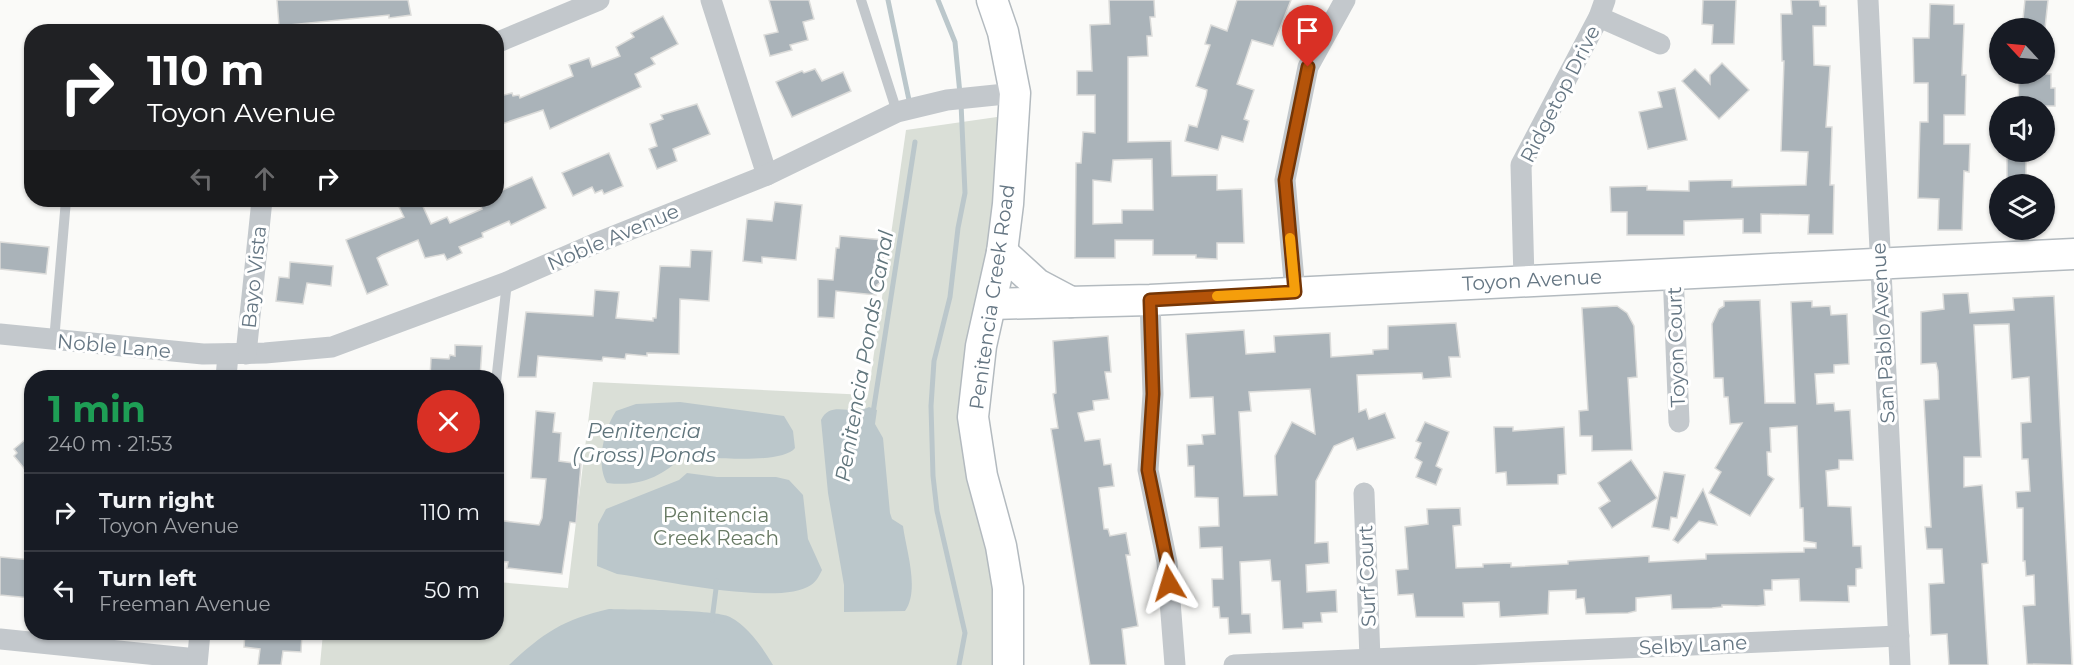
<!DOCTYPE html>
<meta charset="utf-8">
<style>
:root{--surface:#171b24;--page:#242831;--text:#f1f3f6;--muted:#9ea1a6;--line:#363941}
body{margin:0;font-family:Montserrat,sans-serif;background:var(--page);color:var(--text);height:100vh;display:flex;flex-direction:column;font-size:22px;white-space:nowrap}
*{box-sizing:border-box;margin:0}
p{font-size:20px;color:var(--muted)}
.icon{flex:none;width:33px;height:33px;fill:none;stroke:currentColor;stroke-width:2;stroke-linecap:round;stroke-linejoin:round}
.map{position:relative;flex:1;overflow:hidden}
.sheet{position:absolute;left:24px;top:370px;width:480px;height:270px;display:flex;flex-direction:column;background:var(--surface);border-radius:24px;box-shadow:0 2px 4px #0004}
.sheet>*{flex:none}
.guide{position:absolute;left:24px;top:24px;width:480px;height:183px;border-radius:24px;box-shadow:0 2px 4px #0004;background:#202124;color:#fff;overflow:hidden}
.needle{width:39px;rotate:296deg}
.tools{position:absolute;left:1989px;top:18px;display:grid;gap:12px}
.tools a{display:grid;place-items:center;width:66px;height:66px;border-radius:50%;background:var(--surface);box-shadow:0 2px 4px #0004;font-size:30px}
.pin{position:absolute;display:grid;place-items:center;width:51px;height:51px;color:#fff;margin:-62px -26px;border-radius:50% 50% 50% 0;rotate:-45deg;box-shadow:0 0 6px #0007}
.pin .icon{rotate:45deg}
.me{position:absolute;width:66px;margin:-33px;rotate:353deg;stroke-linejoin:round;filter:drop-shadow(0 0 4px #0008)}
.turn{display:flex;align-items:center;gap:21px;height:126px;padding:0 24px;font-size:27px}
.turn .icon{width:78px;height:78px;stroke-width:2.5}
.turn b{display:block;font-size:42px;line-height:51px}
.lanes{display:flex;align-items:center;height:57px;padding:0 24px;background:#0003;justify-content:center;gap:30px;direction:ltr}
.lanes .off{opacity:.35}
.round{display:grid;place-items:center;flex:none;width:63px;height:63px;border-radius:32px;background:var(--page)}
.summary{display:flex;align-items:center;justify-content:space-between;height:102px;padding:0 24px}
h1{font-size:36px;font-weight:700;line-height:45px;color:#1e9e55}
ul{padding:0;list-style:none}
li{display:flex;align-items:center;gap:18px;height:78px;padding:0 24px;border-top:2px solid var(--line)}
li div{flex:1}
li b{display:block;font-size:22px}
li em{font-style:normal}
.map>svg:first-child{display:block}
.green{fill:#dadfd7}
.water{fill:#bbc7cb}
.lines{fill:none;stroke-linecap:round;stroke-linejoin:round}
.stream{stroke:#bbc7cb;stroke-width:5}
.building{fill:#aab3b9;stroke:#dcdcda;stroke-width:1.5;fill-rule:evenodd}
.secondary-casing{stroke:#b3babf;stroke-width:33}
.lane{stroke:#c3c8cc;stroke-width:10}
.street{stroke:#c3c8cc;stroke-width:21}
.secondary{stroke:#fff;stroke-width:30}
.route-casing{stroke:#753606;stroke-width:15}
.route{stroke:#b45309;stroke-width:10}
.slow{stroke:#f59e0b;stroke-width:10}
.labels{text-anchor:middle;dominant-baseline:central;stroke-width:6;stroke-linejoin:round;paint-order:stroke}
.street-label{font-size:20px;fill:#657683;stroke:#fff}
.park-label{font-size:20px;fill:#687a64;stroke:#fff}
.water-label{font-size:21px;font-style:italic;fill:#60757c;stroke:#fff}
</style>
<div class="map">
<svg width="2074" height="665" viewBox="0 0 2074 665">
<rect width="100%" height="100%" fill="#fafaf8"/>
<path class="green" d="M1004,116L980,304L998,597L997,665H320L323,633H496L497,582L568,588L593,382L868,395L906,130Z"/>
<g class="water">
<path d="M680,402L784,416L793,431L795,448C782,465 707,457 684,456C660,477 641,487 607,483C595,463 605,427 616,411L636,404Z"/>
<path d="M869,407L877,410L875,424L883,438L890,513L892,519L903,526C906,550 920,590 905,611L844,612V585L828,493L821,420C831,399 853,417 869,407Z"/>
<path d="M687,473L717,477H776L789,480L803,495L808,539L822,570C819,576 817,581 811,585C780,607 657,579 617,574L597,566L598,524L606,509L679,480Z"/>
<path d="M609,609C632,610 714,609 730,617C749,627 762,647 773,665H509C543,633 564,619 609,609Z"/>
</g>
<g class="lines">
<g class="stream">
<path d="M888,0L909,100"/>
<path d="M938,0L955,42L960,94"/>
<path d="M873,413L915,142"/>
<path d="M712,620L717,581"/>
<path d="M959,665L965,633L937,511L933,476L931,406L934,361L950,297L958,228L965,193L961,103"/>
</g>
</g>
<g class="building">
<path d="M277,0H408L411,15L389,18V15L279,26Z"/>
<path d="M769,0H809L814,19L803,22L808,40L790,45L792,50L770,56L764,35L778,32Z"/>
<path d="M1109,0H1154L1155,17H1150L1152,36H1147L1148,56L1128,57V142L1171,141L1172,176L1217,175V190L1242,189L1244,243H1217V259L1196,258V255H1153V240H1115V258H1075L1076,163H1081L1083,132L1095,133V95H1077V71H1092L1090,25L1110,24ZM1152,159L1153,210H1122V223L1093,224V180L1111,182L1113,160Z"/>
<path d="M1237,0H1291L1273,46L1252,40L1237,84L1254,90L1244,119L1249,121L1243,142L1222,136L1218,150L1185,141L1189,125L1197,127L1206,96L1207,90L1196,86L1210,45L1205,44L1211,25L1227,31Z"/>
<path d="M1703,0H1736L1734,44H1712L1713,25L1702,24Z"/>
<path d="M1791,0H1819L1820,6H1826V26H1813L1814,65L1830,66L1826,127H1832L1830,185H1834L1833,234H1808L1809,215L1761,214V233H1743V219L1684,221V235H1627V212H1611L1610,187L1647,186V190L1689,191V181L1732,180V187L1806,185L1808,152L1781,151L1784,61H1782L1781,14H1792Z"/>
<path d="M2025,0H2048L2045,28H2022Z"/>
<path d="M1930,4L1954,5V24H1964L1962,75H1966L1965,115H1944V144H1970L1969,172L1964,171L1962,230H1938L1939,199L1918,198L1920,122H1928V83H1914L1913,38H1929Z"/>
<path d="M663,16L678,44L651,58L655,64L635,74L641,87L550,129L543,110L496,126V97L512,93L513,96L519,95L520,98L573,76L569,65L589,58L592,67L620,56L616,47L634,37L631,33Z"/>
<path d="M1722,63L1749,90L1719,119L1682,81L1695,69L1710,84V75Z"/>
<path d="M815,69L822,81L843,72L851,91L792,117L776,82L802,71L804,73Z"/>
<path d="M2019,74H2051V88H2055V106H2018Z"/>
<path d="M1675,88L1687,140L1648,149L1639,112L1662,107L1658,92Z"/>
<path d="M697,104L710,134L673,149L677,161L657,169L649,149L657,146L650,124L663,119L661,115Z"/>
<path d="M609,153L623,186L604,194L602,190L595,193L592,187L573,196L562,173Z"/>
<rect x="2007" y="158" width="19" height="26"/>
<path d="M532,177L546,208L511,225L509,221L482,233L483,237L459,247L462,253L447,260L444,254L425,258L418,240L382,255L377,258L388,285L367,294L346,240L404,217L399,207L417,200H420L431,224L447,217L450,223L482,209L478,200H496V193Z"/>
<path d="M775,202L802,205L796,260L762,257V263L743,261L747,219L772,221Z"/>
<path d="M840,236L885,240L881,282L877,285L876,295L836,291L834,318L818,317V279L833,280L836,248H839Z"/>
<path d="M0,242L49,247L46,274L0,269Z"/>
<path d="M691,250L712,251L709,301L680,299L679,354L647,353V356L626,354L625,359L603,357L602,361L538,356L536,377H518L526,312L593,316L595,290L619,292L616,318L653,321V318H656L660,266L690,267Z"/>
<path d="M290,262L333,266L331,286L307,283L303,304L276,301L279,277L289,278Z"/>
<path d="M1968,293L1970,313L2014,310L2013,298L2054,296L2072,665L2027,664L2023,606L2035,605L2034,575L2026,576L2025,561H2023V508H2017L2016,492L2030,491L2028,459H2022L2021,423L2031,422L2029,377L2012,379L2009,324L1974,325L1981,457H1964V487L1982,485L1988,563L1982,564L1988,665H1949L1947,634L1931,635L1929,584L1944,583L1942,549H1927L1925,527H1931L1924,400L1939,399L1938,371L1936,363L1921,364V312L1944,309L1943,294Z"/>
<path d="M1760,300L1765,403H1795L1791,302L1812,301V307L1830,306L1831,315L1847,314L1849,364L1834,365V373L1815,374L1817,404L1834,403L1835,411L1850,410L1853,460H1839V469L1826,471L1828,506L1851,507L1853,546H1861L1862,568L1856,569V586H1848L1849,602L1800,601L1799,579L1772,580V590H1764L1765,605L1757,606L1722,605V607L1712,608L1672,609L1671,595L1636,598V611L1628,613L1586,614L1584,598L1576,599V590L1549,591L1548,614L1500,617L1499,602L1463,603L1464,617H1416L1413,594L1398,595L1396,570L1408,569L1405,527L1428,524L1427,509L1460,508L1461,525L1453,526L1456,568L1483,567V564L1511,563V567L1568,564V561L1649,556V562L1706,559V554L1804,552V548H1816V543L1804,541L1803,508H1800L1797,426L1770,428L1771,452H1767L1768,475L1774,479L1750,516L1709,493L1721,472L1715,468L1742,423L1730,424L1728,397H1724L1723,378H1714L1712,324L1719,309L1724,306V301Z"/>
<path d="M1617,306L1627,313L1634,326L1637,377L1628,378L1632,450L1592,451V436H1580L1579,411L1588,410L1582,308Z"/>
<path d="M1456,323L1460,357H1449L1451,377L1423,379L1422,373L1357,375L1359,412L1366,409L1369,419L1385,413L1395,438L1357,450L1353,438L1334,446L1316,481L1315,543L1328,542L1329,563L1306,565L1307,592L1336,590L1337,612L1321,613L1322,622L1303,623V628L1283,629L1280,581H1272L1270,560L1240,562L1242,614H1250L1251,633L1229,634L1228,618H1220L1219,607H1213L1212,579H1223L1222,547L1200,548L1199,527L1219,526L1218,498L1195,497L1194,466H1188L1187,445L1203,444L1202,435L1215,434L1213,397L1190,398L1186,334L1244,330L1246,354L1275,352L1274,336L1330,333L1331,357L1373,354V350L1388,349V326ZM1310,389L1315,434L1292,422L1275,456L1277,495L1244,496L1239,412L1251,411L1249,392Z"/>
<path d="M1108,336L1111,372H1105L1109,399L1093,401L1094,410L1078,413L1085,441L1100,439L1104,465L1111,464L1114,486L1099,488L1104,529H1108L1110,536L1126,533L1130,555H1126L1138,626L1122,629L1126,665H1090L1051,429L1058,428L1053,394L1056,393L1053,341Z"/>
<path d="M455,345L482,346L480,378H430L431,358L449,359L450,355L455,356Z"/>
<path d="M536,411L555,413L553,432L561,433L559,461L581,464L576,523L570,522L562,574L507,568L508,562L496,561V520L539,525L542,518L546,479L531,478Z"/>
<path d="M1425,422L1449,432L1436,466L1442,469L1436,485L1416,477L1422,462L1415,458L1421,443L1416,441Z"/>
<path d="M1494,427H1513V431L1564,427L1566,474L1558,475V484L1507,485L1506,472L1496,473Z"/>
<path d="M32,434V478L14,456L17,453L14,449Z"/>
<path d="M1631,460L1657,498L1612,528L1599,508L1610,501L1598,483Z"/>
<path d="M1664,472L1685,475L1677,518L1671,517L1669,530L1652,527Z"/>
<path d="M1703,489L1717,525L1699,521L1678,543L1673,540Z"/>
<path d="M0,557L32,560L31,598L0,595Z"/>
<path d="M245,633H302L301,652L283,651L281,665H258L260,649L244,647Z"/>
</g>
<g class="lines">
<defs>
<g id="secondary">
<path d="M992,0L1003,32L1015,93L1008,204L1002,252L981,346L973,417L982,476L1001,546L1008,588V665"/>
<path d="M1002,252L1037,284L1071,302"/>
<path d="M991,304L1150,300L2074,254"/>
</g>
</defs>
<use href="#secondary" class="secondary-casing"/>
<g class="lane">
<path d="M861,0L897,112"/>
<path d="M54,341L66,200"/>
<path d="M496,382L507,282"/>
</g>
<g class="street">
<path d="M711,0L767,175"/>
<path d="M1868,0L1900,665"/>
<path d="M1599,17L1660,44"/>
<path d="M496,43L599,0"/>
<path d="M1673,272L1679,422"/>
<path d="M1524,280L1521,165L1599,17L1605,0"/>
<path d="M1295,292L1285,180L1308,67L1345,0"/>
<path d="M1150,300L1153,394L1148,470L1167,562L1175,665"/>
<path d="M0,334L203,354L265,353L332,347L507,282L594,244L767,175L897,112L947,100L1015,93"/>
<path d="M246,354L262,200"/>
<path d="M226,378L228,354"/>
<path d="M1364,493L1370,659"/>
<path d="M0,639L197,659"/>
<path d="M197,665L200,633"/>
<path d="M1234,665L1899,636"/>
</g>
<use href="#secondary" class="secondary"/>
</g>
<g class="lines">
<defs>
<path id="route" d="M1169,583L1167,562L1148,470L1153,394L1150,300L1295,292L1285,180L1308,67"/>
</defs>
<use href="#route" class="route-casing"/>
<use href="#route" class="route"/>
<path class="slow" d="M1217,296L1295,292L1290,238"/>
</g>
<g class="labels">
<g class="street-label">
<text transform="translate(1560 94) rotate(-63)">Ridgetop Drive</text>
<text transform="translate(613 237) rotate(-23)">Noble Avenue</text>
<text transform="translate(254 277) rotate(-84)">Bayo Vista</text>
<text transform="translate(1532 280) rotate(-3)">Toyon Avenue</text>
<text transform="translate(992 297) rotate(-82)">Penitencia Creek Road</text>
<text transform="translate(1883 333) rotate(-93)">San Pablo Avenue</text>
<text transform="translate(114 346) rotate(5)">Noble Lane</text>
<text transform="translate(1676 347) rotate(-92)">Toyon Court</text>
<text transform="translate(1367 576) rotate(-92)">Surf Court</text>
<text transform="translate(1693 645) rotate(-3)">Selby Lane</text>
</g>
<g class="park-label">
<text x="716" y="515">Penitencia<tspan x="716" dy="23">Creek Reach</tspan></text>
</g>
<g class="water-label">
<text transform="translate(864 356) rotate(-80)">Penitencia Ponds Canal</text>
<text x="644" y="430">Penitencia<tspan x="644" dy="24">(Gross) Ponds</tspan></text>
</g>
</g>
</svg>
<div class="tools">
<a><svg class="needle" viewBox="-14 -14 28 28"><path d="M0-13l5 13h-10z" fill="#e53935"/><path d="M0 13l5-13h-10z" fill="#9ea1a6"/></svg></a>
<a><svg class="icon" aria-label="sound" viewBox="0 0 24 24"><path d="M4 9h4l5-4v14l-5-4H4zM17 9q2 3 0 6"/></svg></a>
<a><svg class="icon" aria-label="layers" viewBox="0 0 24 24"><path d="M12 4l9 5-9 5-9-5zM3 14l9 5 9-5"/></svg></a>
</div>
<div class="pin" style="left:1308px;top:67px;background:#d93025"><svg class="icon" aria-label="arrive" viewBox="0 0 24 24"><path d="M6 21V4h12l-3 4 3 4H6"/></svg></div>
<svg class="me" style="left:1169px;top:583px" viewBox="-20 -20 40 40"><path d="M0-17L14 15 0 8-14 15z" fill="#b45309" stroke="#fff" stroke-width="4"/></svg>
<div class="guide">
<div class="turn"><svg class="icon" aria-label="right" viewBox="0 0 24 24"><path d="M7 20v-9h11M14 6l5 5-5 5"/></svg><div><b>110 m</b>Toyon Avenue</div></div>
<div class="lanes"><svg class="icon off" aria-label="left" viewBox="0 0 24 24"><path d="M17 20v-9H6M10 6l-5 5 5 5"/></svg><svg class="icon off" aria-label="ahead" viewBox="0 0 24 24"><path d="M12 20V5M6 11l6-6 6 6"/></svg><svg class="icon" aria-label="right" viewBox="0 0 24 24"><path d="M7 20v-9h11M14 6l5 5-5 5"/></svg></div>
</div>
<section class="sheet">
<div class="summary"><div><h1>1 min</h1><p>240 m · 21:53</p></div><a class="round" style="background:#d93025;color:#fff"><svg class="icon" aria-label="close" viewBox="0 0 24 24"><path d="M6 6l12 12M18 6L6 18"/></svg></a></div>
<ul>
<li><svg class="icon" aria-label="right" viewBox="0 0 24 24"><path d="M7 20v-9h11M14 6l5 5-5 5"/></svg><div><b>Turn right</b><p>Toyon Avenue</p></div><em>110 m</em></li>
<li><svg class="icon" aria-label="left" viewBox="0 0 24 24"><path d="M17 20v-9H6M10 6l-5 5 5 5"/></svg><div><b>Turn left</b><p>Freeman Avenue</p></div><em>50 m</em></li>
</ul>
</section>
</div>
